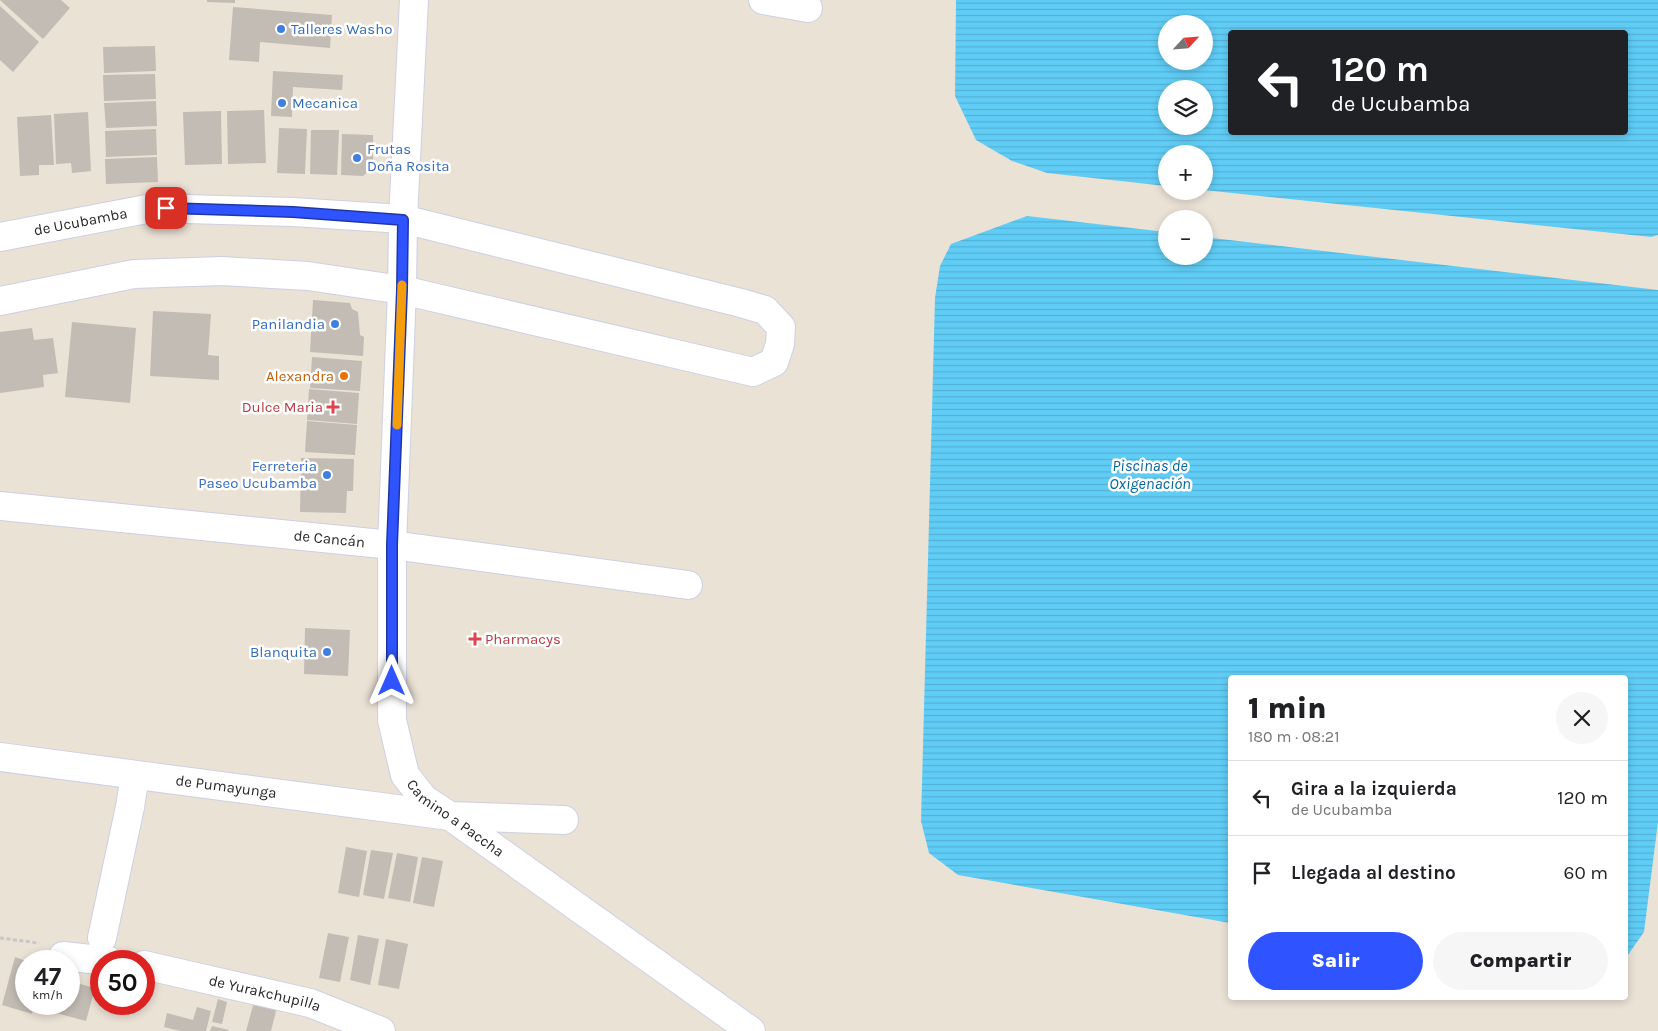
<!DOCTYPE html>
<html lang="es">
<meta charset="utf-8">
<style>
:root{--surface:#fff;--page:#f6f6f6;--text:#202124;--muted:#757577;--line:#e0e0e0;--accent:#2f54ff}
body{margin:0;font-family:Karla,sans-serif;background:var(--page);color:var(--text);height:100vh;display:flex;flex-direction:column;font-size:19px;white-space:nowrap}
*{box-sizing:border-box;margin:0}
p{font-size:16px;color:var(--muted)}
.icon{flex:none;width:28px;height:28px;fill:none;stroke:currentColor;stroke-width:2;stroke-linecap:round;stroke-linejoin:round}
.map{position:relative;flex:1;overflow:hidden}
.panel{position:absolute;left:1228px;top:675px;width:400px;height:325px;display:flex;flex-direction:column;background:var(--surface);border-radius:5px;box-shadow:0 2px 8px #0003}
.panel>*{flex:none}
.guide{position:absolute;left:1228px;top:30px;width:400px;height:105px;border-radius:5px;box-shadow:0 2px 8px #0003;background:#202124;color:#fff;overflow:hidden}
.needle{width:32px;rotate:64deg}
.controls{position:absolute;left:1158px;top:15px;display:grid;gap:10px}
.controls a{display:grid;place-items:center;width:55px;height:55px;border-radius:50%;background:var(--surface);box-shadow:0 2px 8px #0003;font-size:25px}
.speed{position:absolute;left:15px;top:950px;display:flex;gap:10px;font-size:25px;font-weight:700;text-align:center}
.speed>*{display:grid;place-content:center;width:65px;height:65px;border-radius:50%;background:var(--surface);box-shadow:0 2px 8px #0003;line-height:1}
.speed small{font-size:12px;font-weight:400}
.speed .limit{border:8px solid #d22;background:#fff;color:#111}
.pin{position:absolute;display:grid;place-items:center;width:42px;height:42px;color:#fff;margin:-21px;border-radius:10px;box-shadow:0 2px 8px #0006}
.me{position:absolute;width:55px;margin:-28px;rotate:0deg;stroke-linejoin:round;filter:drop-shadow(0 0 4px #0008)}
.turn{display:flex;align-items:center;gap:18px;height:105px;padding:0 20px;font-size:22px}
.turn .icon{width:65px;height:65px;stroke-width:2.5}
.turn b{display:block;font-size:35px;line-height:42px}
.round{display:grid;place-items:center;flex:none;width:52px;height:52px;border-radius:26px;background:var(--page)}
.headline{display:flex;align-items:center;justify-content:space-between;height:85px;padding:0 20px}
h1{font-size:30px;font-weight:800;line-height:38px}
.primary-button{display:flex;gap:10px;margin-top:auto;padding:10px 20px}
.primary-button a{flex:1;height:58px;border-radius:30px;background:var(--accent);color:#fff;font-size:20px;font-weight:800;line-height:58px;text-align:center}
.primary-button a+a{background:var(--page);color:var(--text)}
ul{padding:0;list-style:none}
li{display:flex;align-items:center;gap:15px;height:75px;padding:0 20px;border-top:1px solid var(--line)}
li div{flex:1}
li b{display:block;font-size:19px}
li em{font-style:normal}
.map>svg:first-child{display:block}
.water{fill:url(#water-rules);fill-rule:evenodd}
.building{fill:#c2bcb4}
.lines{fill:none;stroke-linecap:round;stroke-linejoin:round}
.minor-casing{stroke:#ccd0e2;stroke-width:30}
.secondary-casing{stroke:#ccd0e2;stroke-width:30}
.path{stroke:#c7c7c7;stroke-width:3;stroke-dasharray:4 2.5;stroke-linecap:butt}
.minor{stroke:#fff;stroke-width:28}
.secondary{stroke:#fff;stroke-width:28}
.route-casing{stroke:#1f37a6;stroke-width:12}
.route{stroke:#2f54ff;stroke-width:9}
.slow{stroke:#f59e0b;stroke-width:9}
.shop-dot{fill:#3f7fe0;stroke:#fff;stroke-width:2}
.food-dot{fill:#e8710a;stroke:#fff;stroke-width:2}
.health-dot{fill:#e0444e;stroke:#fff;stroke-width:2}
.labels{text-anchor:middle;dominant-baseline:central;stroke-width:5;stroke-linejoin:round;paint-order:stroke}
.shop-label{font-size:15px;fill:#366cbe;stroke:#fff;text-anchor:start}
.street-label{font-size:15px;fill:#272727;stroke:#fff}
.food-label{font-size:15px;fill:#c56008;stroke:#fff;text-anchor:end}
.health-label{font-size:15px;fill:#be3a42;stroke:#fff;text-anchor:end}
.water-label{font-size:16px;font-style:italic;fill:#04679d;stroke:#fff}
</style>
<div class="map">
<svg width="1658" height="1031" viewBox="0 0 1658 1031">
<defs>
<pattern id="water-rules" width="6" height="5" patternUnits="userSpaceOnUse" patternTransform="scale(1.25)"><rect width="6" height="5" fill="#60cdf6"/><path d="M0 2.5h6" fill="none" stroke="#53b0d3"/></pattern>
</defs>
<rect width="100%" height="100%" fill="#ebe2d6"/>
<g class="water">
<path d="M956,0H1658V235L1651,237L1204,190V154H1166V186L1047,173L1012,161L976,140L955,96ZM1166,24H1204V61H1166ZM1230,32H1625V132H1230ZM1166,89H1204V126H1166Z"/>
<path d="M1027,216L1166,232V256H1204V237L1658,290V822L1644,932L1625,959V678H1230V923L958,875L929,853L921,821L935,298L940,266L951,244Z"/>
</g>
<g class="building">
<path d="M0,0H61L70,8L43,39Z"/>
<path d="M207,0H235V3L207,2Z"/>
<path d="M0,6L39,42L13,72L0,60Z"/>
<path d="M233,7L332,15L330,48L260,42L259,62L229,60Z"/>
<path d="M155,46L156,71L104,73L103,47Z"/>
<path d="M273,71L343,75L342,90L293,87L292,117L271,116Z"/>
<path d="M155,74L156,99L104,101L103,75Z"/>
<path d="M156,101L157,126L106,128L104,103Z"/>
<path d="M264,110L266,163L228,164L227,111Z"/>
<path d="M221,111L222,164L185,165L183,112Z"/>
<path d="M88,112L91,171L72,173L71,163L56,164L54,114Z"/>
<path d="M51,115L54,165H39V175L20,176L17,117Z"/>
<path d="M279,128L307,129L305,174L277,173Z"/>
<path d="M156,129L157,155L106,157L105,131Z"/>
<path d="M311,130H339L337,175L310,174Z"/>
<path d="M342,134L373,135V168L363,176L341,175Z"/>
<path d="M157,157L158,182L106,184L105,159Z"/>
<path d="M313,300L350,303L352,309L358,312L360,335L364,337L363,356L310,352Z"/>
<path d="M153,311L211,314L208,355L219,356V380L150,376Z"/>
<path d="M72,322L136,328L130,403L65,397Z"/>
<path d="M32,328L34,340L53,338L58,373L43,375L44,387L0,393V332Z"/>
<path d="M312,357L362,361L360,391L310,388Z"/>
<path d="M309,389L359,393L357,424L307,420Z"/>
<path d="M307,421L357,425L355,455L305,452Z"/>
<path d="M301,458L354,459L353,491H347L346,513L300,512Z"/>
<path d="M305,628L350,630L348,676L304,674Z"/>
<path d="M346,847L367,851L359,897L338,893Z"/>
<path d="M371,850L393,853L384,899L363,895Z"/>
<path d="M397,853L418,857L410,902L388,898Z"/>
<path d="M422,857L443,861L434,907L413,903Z"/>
<path d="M328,933L349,937L340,982L319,978Z"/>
<path d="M358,935L379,939L370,985L350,980Z"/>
<path d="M386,939L408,944L399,989L378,985Z"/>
<path d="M15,957L26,961V1004H34L32,1014L2,1005Z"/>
<path d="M69,981L95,988L86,1021L41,1009L42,1004H69Z"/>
<path d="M218,999L227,1002L222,1024L212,1022Z"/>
<path d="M254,1002L277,1007L271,1031H246Z"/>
<path d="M197,1007L211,1011L206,1031H180L164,1027L167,1013L193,1020Z"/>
<path d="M212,1026L229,1030L228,1031H210Z"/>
</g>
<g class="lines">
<defs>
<g id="minor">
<path d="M763,0L808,8"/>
<path id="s1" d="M0,237L152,208L293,212L403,219L741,303L765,310L781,327L780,344L774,362L753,372L402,290L308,276L222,271L134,274L0,301"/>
<path id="s2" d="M0,506L392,545L688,585"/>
<path id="s3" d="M0,757L450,816L564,820"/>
<path d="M102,938L130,807L135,775"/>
<path d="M63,956L109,961"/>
<path id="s4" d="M144,965L310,1003L381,1031"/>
</g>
<g id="secondary">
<path id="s5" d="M414,0L403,219L402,290L392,545V720L405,775L424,799L450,816L751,1031"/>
</g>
</defs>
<use href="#minor" class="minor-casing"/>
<use href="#secondary" class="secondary-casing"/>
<path class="path" d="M0,938L39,943"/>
<use href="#minor" class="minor"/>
<use href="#secondary" class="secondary"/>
</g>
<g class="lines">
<defs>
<path id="route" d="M166,208L293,212L403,220L402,290L392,545V681"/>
</defs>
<use href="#route" class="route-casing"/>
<use href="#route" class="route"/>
<path class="slow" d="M397,425L402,285"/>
</g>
<g class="shop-dot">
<circle cx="281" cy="29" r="5"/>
<circle cx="282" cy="103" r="5"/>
<circle cx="357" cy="158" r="5"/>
<circle cx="335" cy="324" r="5"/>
<circle cx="327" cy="475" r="5"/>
<circle cx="327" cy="652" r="5"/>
</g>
<circle class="food-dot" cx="344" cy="376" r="5"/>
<g class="health-dot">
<path d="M330.5 399.5h5v5h5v5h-5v5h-5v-5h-5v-5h5z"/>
<path d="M472.5 631.5h5v5h5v5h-5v5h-5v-5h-5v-5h5z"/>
</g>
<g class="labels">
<g class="shop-label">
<text x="291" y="29">Talleres Washo</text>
<text x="292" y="103">Mecanica</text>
<text x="367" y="149">Frutas<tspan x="367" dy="17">Doña Rosita</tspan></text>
<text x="325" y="324" text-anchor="end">Panilandia</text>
<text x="317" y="466" text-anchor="end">Ferreteria<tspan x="317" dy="17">Paseo Ucubamba</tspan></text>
<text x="317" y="652" text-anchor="end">Blanquita</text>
</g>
<g class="street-label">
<text stroke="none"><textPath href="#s1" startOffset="82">de Ucubamba</textPath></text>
<text stroke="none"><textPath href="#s2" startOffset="331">de Cancán</textPath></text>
<text stroke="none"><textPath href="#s3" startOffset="228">de Pumayunga</textPath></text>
<text stroke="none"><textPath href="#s5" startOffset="844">Camino a Paccha</textPath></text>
<text stroke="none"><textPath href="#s4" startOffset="124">de Yurakchupilla</textPath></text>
</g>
<g class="food-label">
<text x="334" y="376">Alexandra</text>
</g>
<g class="health-label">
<text x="323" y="407">Dulce Maria</text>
<text x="485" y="639" text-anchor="start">Pharmacys</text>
</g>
<g class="water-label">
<text x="1150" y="465">Piscinas de<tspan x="1150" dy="18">Oxigenación</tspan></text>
</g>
</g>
</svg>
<div class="controls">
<a><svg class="needle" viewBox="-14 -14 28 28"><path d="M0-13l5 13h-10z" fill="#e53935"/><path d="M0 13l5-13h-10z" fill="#757577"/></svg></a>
<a><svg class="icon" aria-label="layers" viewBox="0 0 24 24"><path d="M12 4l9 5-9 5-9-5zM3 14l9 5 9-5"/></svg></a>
<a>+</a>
<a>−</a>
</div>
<div class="speed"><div>47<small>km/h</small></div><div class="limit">50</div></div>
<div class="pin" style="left:166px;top:208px;background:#d93025"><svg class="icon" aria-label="arrive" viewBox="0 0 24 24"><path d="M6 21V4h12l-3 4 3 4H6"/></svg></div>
<svg class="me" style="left:392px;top:681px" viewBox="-20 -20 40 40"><path d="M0-17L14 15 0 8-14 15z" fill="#2f54ff" stroke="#fff" stroke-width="4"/></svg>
<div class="guide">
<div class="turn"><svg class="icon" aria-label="left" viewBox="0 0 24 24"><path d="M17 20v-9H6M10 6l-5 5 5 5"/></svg><div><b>120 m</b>de Ucubamba</div></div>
</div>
<section class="panel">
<div class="headline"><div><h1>1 min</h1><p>180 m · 08:21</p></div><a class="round"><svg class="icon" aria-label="close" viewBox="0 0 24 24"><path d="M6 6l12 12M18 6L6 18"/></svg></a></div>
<ul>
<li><svg class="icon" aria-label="left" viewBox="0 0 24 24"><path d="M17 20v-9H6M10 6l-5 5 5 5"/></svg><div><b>Gira a la izquierda</b><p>de Ucubamba</p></div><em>120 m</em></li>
<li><svg class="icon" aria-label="arrive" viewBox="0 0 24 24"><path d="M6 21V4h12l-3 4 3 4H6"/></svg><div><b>Llegada al destino</b></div><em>60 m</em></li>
</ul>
<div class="primary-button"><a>Salir</a><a>Compartir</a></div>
</section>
</div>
